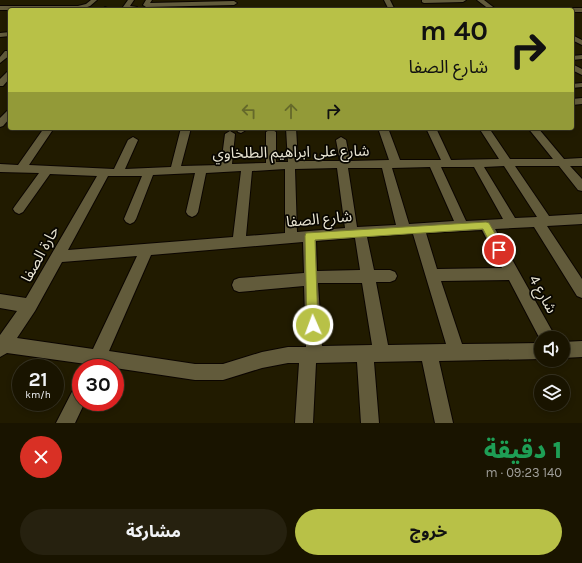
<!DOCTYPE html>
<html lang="ar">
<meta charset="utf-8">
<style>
:root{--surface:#191400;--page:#26210f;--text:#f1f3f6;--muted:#9f9e99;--line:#373322;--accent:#b8c147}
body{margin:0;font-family:Karla,"Noto Sans Arabic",sans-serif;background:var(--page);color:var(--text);direction:rtl;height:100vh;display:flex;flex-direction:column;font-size:15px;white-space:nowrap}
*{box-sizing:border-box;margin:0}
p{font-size:13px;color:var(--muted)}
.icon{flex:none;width:22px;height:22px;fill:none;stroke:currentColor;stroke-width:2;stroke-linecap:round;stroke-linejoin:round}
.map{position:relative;height:423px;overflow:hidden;direction:ltr}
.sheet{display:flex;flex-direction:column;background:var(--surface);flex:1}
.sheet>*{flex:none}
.guide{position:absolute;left:8px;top:8px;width:566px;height:122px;border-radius:4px;box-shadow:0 2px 6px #0003,0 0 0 1px var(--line);direction:rtl;background:#b8c147;color:#111;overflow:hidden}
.buttons{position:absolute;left:534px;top:331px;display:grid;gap:8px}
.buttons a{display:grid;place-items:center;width:36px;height:36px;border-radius:50%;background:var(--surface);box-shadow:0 2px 6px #0003,0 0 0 1px var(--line);font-size:20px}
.speed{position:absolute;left:12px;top:359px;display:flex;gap:8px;font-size:20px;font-weight:700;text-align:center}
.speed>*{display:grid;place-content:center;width:52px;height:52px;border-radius:50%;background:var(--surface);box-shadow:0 2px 6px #0003,0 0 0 1px var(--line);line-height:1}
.speed small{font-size:10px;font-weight:400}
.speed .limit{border:6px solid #d22;background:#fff;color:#111}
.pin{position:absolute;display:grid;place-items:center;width:34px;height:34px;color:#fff;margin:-17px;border:2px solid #fff;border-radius:50%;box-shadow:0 1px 4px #0007}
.me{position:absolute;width:44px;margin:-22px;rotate:358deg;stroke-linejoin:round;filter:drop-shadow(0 0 3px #0008)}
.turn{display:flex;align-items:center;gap:14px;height:84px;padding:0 20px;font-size:18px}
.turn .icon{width:52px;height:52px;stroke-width:2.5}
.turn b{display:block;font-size:28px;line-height:34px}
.lanes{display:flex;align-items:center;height:38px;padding:0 20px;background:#0003;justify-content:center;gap:20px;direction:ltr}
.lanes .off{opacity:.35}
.round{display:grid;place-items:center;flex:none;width:42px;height:42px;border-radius:21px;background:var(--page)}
.head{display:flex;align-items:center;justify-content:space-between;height:68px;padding:0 20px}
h1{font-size:24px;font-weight:800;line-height:30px;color:#1e9e55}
.cta{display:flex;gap:8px;margin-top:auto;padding:8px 20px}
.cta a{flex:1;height:46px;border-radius:24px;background:var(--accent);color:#111;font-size:16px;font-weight:800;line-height:46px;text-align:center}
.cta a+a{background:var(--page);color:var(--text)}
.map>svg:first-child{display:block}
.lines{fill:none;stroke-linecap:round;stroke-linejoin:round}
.minor-casing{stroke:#0b0500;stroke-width:2}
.minor{fill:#625b3b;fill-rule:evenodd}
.route{fill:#b8c147;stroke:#787d2e}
.labels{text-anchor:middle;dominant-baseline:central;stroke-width:3.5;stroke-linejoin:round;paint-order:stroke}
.street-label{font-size:15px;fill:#e9e5d3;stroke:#080600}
</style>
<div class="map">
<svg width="582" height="423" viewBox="0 0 582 423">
<rect width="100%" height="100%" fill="#211b00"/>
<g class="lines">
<defs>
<g id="minor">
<path d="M91,0H97L90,6L79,10H0V6H78L86,4Z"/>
<path d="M128,0H134L130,6L137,7V9L124,8L123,7Z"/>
<path d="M146,0H152L150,3L234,1L237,3L234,5L146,7L143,5Z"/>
<path d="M384,0H390L395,10H389Z"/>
<path d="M422,0H466L463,2L424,3L422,2Z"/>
<path d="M477,0H484L497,10H490Z"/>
<path d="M105,7L107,8L108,10H102Z"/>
<path d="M572,8H582V12H572V10H569Z"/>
<path d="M10,32V36L0,37V33Z"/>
<path d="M572,35L582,40V45L572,40Z"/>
<path d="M5,51H10V55L0,63V57Z"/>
<path d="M582,55V59L572,60V56Z"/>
<path d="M572,64L582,69V75L572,70Z"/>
<path d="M7,72H10V78L3,86H0V79Z"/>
<path d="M582,83V87L572,88V84Z"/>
<path d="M582,98V104L572,105V99Z"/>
<path d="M10,110V118L3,126L0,127V118L7,111Z"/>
<path d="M44,128H54L29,165L114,169L128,140L133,137L138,140L125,169L171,167L181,128H191L181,166L221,165L225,134L230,131L235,134L232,164L266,163V132L271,129L276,132V162H288L286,128H296L298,161H340L336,140L341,137L346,140L350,161L389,160L378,128H388L400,160H441L426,128H436L451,160L499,159L479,128H489L510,159H553L528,128H538L564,159L582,158V166H570L582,179V191L578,190L559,166H515L549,216L582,214V224L547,226L582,279V298L577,296L534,227L495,229L556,338H541V341L509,280L441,281L462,344L541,343V359L439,361L453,423H435L422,361L374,362L379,423H361L357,362L316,363L313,423H295L299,363H288L262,368L223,380H195L115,368L102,367V368H85L86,364L7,353L0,357V335L17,311L0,308V294L26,298L97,176L50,174L23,212L19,214L15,212L13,209L15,206L39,173L0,172V164L18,165ZM504,166L537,217L515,218L484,167ZM430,167L454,221L409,224L392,168ZM441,167H474L503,219L466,221ZM337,168L345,228L297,232L295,169ZM348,168H382L396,225L357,227ZM285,169V233L246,236L252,171ZM241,171L233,237L68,250L108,176H142L124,219L126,222L130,224L134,222L136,219L153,175L195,173L186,212L188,215L192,217L196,215L198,212L206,173ZM482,230L502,268L437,269L426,233ZM406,234H413L446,344L388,345L376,282H390L395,280L397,276L395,272L390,270H374L367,237ZM353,238H355L360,270L317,271L316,241ZM303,242L304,273L239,278L234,280L232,285L234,290L239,292L304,286L306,347H288L262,352L223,364H195L109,351L151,255ZM137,256L93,349L17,338L35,311L62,262ZM318,283H362L372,345L322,346Z"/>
<path d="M236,128H246V130L241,133L238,132Z"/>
<path d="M582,341V357L563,358V342Z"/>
<path d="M81,383V402H85L75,423H56L75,386Z"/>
</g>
</defs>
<use href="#minor" class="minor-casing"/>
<use href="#minor" class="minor"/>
</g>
<path class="route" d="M486,222L489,223L502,246L504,250L502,253L499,254L495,253L483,229L315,240L318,325L317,329L313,331L308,329L307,325L305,236L306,233Z"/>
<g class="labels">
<g class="street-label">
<text transform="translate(291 152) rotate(-1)">شارع على ابراهيم الطلخاوي</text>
<text transform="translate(319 219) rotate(-5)">شارع الصفا</text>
<text transform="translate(40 254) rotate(-61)">حارة الصفا</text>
<text transform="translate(543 294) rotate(61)">شارع 4</text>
</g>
</g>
</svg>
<div class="buttons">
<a><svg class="icon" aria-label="sound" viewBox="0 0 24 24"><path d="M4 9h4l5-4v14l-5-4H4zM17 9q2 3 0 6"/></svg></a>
<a><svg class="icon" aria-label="layers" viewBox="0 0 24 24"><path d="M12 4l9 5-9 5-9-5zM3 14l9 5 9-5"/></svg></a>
</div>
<div class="speed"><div>21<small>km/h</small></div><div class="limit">30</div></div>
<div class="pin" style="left:499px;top:250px;background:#d93025"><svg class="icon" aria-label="arrive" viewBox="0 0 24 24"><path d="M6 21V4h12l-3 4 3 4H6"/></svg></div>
<svg class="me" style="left:313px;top:325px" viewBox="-20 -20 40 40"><circle r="17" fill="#b8c147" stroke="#fff" stroke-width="3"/><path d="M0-11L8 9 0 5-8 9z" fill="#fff"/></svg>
<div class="guide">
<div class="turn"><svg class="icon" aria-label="right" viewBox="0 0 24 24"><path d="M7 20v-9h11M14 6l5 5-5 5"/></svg><div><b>40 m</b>شارع الصفا</div></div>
<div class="lanes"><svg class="icon off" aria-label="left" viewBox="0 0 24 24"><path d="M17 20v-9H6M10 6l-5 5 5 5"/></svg><svg class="icon off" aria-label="ahead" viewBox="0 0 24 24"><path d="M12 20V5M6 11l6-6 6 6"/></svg><svg class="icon" aria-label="right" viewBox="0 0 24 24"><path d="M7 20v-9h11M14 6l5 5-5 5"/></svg></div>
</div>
</div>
<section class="sheet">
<div class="head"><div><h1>1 دقيقة</h1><p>140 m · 09:23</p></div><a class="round" style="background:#d93025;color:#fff"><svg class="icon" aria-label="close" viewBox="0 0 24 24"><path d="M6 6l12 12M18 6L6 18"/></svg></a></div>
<div class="cta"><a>خروج</a><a>مشاركة</a></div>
</section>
